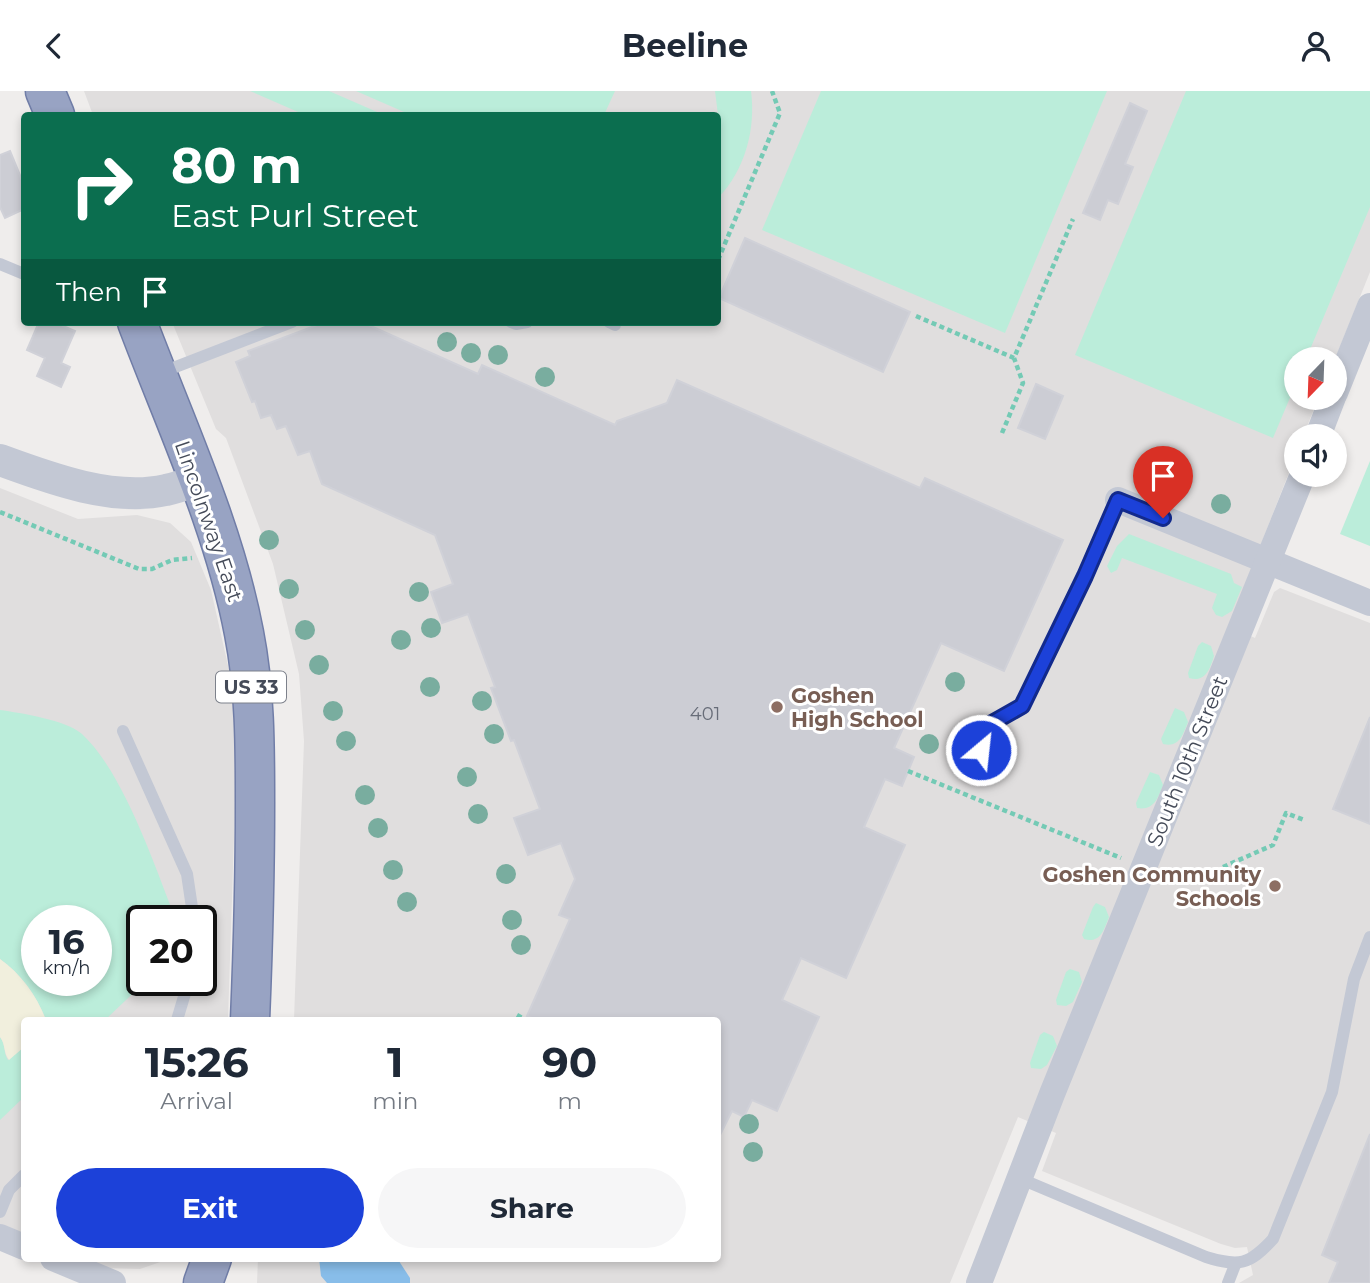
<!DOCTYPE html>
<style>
:root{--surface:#fff;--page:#f6f6f7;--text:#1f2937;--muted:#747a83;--accent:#1c41d9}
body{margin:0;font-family:Montserrat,sans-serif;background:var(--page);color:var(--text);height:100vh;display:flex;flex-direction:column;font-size:26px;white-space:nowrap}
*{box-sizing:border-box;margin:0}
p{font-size:23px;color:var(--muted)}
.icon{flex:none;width:38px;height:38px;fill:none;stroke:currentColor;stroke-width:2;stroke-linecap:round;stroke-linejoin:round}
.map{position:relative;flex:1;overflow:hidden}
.side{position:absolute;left:21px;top:926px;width:700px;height:245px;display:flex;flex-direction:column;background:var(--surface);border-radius:7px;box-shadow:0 4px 10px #0003}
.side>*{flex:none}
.banner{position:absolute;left:21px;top:21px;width:700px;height:214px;border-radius:7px;box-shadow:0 4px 10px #0003;background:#0b6e4f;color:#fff;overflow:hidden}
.needle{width:46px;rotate:203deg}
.controls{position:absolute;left:1284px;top:256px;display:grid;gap:14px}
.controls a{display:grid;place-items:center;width:63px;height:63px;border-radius:50%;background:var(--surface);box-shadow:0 4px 10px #0003;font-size:35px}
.speed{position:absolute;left:21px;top:814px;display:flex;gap:14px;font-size:35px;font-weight:700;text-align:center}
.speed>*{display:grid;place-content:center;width:91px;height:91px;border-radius:50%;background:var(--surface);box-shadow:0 4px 10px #0003;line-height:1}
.speed small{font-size:18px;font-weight:400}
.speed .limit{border:4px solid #111;border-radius:10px;background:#fff;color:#111}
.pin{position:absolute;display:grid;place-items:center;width:60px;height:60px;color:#fff;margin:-72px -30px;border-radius:50% 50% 50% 0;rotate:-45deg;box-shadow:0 0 7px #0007}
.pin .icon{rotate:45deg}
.me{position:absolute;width:77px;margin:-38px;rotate:28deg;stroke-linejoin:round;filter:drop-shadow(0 0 5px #0008)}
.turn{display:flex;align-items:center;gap:24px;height:147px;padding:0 35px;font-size:32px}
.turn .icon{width:91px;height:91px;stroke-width:2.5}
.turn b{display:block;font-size:49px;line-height:60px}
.then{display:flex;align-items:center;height:66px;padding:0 35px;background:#0003;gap:14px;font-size:26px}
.eta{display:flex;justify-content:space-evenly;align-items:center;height:119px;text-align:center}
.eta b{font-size:42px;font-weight:700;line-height:49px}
.cta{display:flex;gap:14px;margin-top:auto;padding:14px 35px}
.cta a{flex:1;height:80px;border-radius:42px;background:var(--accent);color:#fff;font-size:28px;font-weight:700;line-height:80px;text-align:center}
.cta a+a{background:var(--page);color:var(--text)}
header{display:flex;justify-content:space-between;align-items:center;height:91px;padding:0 35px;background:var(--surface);font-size:32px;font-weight:700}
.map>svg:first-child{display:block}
.education{fill:#e0dede;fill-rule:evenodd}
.green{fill:#bbedda;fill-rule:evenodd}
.sand{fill:#f1efdd}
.water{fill:#88bde9}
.building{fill:#cccdd4;stroke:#d0d1d8;stroke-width:2}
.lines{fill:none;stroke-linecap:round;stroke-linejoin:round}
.trunk-casing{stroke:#707da7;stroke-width:41}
.path{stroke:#74cab5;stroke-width:4.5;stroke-dasharray:5 3.5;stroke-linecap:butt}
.service{stroke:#c3c8d4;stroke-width:12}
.minor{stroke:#c3c8d4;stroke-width:26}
.tertiary{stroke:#c3c8d4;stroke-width:32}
.trunk{stroke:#98a3c3;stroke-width:38}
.tree{fill:#79ad9f}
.route-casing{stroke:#122a8d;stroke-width:18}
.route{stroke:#1c41d9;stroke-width:12}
.education-dot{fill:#8d6e63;stroke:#fff;stroke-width:2.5}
.labels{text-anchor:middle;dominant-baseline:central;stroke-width:6;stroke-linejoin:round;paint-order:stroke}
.number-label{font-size:18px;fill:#676c78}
.shield{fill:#fff;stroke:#7d818b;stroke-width:2}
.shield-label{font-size:19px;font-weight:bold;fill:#454b59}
.street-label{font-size:21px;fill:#454b59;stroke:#fff}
.education-label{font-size:21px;font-weight:bold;fill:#785e54;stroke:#fff;text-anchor:start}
</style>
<header><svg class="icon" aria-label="back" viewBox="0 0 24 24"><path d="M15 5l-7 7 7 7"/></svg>Beeline<svg class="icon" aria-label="person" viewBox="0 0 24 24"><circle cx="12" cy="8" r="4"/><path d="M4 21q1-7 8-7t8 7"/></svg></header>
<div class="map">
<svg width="1370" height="1192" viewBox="0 0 1370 1192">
<rect width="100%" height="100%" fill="#efedec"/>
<g class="education">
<path d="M84,0H1370V181L1335,268H1297V306H1319L1303,345H1297V361L1229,535L1255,547L1274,501L1280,497L1370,532V1192H1239L1253,1184L1247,1156L1235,1157L1221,1153L1042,1080L1056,1042L1018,1026L950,1192H257L258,1167H718V929H294L304,650L299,583L273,473L226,347L216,338L172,231H718V24H93Z"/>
<path d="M0,397L78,428L137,424L170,432L191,451L211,499L229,579L237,655L228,929H24V1148L0,1138ZM37,830H96V889H37ZM142,830H201V889H142Z"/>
<path d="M74,1167H172L140,1178L101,1177Z"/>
</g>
<g class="green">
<path d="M250,0H329L384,24H305Z"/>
<path d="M356,0H615L604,24H411Z"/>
<path d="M715,0H751C756,38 745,79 718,107V24Z"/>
<path d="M821,0H1107L1005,242L762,139Z"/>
<path d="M1186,0H1370V116L1306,268H1297V290L1273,347L1075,264Z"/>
<path d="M1370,370V455L1340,443Z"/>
<path d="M1129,443L1231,483L1234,492L1242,496L1232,520L1222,526L1216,524L1212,517L1217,503L1122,467L1117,479L1111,482L1107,475L1117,455Z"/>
<path d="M1202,551L1211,555L1214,565C1210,578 1205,592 1189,587L1188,582L1198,555Z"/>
<path d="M1175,617L1184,621L1188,631C1183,644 1179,657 1163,653L1161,648Z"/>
<path d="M0,619C21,622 66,629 82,643C124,682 155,776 176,829L142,830V889H147L105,929H46C37,905 21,883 0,868ZM37,830H96V889H37Z"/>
<path d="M1150,681L1159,684L1163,694C1158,707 1154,720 1137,717L1136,712Z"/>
<path d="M1096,812L1105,816L1109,826C1104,839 1100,853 1084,848L1082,844L1093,816Z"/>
<path d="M1070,878L1079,881L1082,891L1073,911L1066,915L1057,914L1056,909L1066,881Z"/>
<path d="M1044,941L1053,945L1057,955L1047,974L1041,978L1031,977L1030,972L1040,944Z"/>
<path d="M0,946C6,954 3,961 8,969L24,956V1006L0,1029Z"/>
</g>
<path class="sand" d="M0,868C21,883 37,905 46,929H24V956L9,969C3,961 6,954 0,946Z"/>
<path class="water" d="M319,1167H397L410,1187V1192H327L321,1185Z"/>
<g class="building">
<path d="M1130,12L1147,20L1125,73L1133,76L1118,113L1108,109L1100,129L1083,122Z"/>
<path d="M10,60L24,94V118L5,127L0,116V64Z"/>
<path d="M745,147L910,221L883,281L719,207Z"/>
<path d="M39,231H54L75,240L61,272L70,276L61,296L37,285L45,267L27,259Z"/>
<path d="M325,231H362L478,283L482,274L615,334L617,330L667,312L677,289L920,397L925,387L1063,449L1004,580L941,552L894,657L914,666L902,695L885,688L864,736L905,754L846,887L801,867L782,909L819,926L777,1020L752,1009L744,1026L732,1020L718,1048V929H536L527,925L570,828L559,824L575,788L561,752L528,764L514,727L540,718L514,649L511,650L491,597L495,596L468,523L442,532L431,501L453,493L435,444L322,393L310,360L298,364L286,335L277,338L271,324L261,327L255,310L252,311L236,271L250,265L248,260Z"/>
<path d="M1036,293L1063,305L1045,348L1018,337Z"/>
<path d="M1370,626V733L1333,718Z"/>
<path d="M1370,1043V1192H1329L1338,1171L1322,1164Z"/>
</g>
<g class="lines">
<defs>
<g id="trunk">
<path d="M45,0L55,24"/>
<path d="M137,231C175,332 224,436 244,542C255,598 255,655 255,711C255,784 253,857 250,929"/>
<path d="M203,1192L212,1167"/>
</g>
</defs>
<use href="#trunk" class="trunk-casing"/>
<g class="path">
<path d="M718,169L780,22L772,0"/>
<path d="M916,225L1014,267L1073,128"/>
<path d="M1002,342L1023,292L1014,267"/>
<path d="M0,421L139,478H152L172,469L192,467"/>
<path d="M908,680L1121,767"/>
<path d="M1223,776L1273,754L1286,722L1304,729"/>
<path d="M517,924L526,929"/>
</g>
<g class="service">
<path d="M0,173L24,183"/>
<path d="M511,231L516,233L527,231"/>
<path d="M609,231L615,234"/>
<path d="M160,282L292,231"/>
<path d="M123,640L187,783L194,830"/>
<path d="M988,677L981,659L992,632L1022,615L1085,486L1118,409"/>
<path d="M177,929L189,889"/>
<path d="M1021,1088L1206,1166C1239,1176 1249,1174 1273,1148L1332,1001L1354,888L1370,846"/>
<path d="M0,1121L9,1099L24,1084"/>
<path d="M1228,1192L1235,1174"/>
</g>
<g class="minor">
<path d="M1335,302L1370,215"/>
<path d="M1318,345L1333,306"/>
<path d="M1118,409L1370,512"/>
<path d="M0,1146L24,1156"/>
<path d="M53,1167L113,1192"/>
<path d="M979,1192L1052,1003L1303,383"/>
</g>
<path class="tertiary" d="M0,369C49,387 113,411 166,399C176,397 187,393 197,389"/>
<use href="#trunk" class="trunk"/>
</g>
<g class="tree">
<circle cx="447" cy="251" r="10"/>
<circle cx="471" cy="262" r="10"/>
<circle cx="498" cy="264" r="10"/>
<circle cx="545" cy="286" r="10"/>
<circle cx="1221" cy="413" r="10"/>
<circle cx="269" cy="449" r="10"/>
<circle cx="289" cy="498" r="10"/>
<circle cx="419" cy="501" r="10"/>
<circle cx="431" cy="537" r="10"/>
<circle cx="305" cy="539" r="10"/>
<circle cx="401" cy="549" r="10"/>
<circle cx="319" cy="574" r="10"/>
<circle cx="955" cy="591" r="10"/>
<circle cx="430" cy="596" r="10"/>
<circle cx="482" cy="610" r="10"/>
<circle cx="333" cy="620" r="10"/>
<circle cx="494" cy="643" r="10"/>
<circle cx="346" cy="650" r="10"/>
<circle cx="929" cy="653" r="10"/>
<circle cx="467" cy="686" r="10"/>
<circle cx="365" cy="704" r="10"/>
<circle cx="478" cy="723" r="10"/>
<circle cx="378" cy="737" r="10"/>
<circle cx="393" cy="779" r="10"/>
<circle cx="506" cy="783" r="10"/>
<circle cx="407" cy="811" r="10"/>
<circle cx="512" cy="829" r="10"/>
<circle cx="521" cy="854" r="10"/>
<circle cx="749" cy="1033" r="10"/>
<circle cx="753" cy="1061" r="10"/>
</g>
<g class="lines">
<defs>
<path id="route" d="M981,659L992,632L1022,615L1085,485L1118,409L1163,427"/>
</defs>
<use href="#route" class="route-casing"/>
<use href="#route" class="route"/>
</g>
<g class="education-dot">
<circle cx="777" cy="616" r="7"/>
<circle cx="1275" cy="795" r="7"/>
</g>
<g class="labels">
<g class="number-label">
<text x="705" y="623">401</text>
</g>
<rect class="shield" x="216" y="580.5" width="70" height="31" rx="5"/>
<g class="shield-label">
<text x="251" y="596">US 33</text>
</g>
<g class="street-label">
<text transform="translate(209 430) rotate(71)">Lincolnway East</text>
<text transform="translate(1187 670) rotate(-68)">South 10th Street</text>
</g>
<g class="education-label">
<text x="791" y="604">Goshen<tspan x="791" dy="24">High School</tspan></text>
<text x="1261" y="783" text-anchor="end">Goshen Community<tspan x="1261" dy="24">Schools</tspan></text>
</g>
</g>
</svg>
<div class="controls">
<a><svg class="needle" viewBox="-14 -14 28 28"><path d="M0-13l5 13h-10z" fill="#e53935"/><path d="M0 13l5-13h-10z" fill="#747a83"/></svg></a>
<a><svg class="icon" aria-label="sound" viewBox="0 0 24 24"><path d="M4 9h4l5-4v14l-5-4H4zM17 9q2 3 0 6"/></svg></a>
</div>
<div class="speed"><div>16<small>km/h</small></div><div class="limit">20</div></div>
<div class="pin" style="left:1163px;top:427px;background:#d93025"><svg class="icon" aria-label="arrive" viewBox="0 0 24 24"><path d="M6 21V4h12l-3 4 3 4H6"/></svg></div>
<svg class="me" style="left:981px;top:659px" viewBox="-20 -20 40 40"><circle r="17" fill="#1c41d9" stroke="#fff" stroke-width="3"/><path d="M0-11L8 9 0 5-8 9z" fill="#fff"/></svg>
<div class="banner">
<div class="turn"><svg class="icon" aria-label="right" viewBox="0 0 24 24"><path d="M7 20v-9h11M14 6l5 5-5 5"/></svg><div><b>80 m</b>East Purl Street</div></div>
<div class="then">Then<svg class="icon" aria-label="arrive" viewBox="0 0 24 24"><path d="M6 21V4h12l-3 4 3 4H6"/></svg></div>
</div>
<section class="side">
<div class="eta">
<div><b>15:26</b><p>Arrival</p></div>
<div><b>1</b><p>min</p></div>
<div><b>90</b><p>m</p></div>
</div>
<div class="cta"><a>Exit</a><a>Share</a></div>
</section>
</div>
